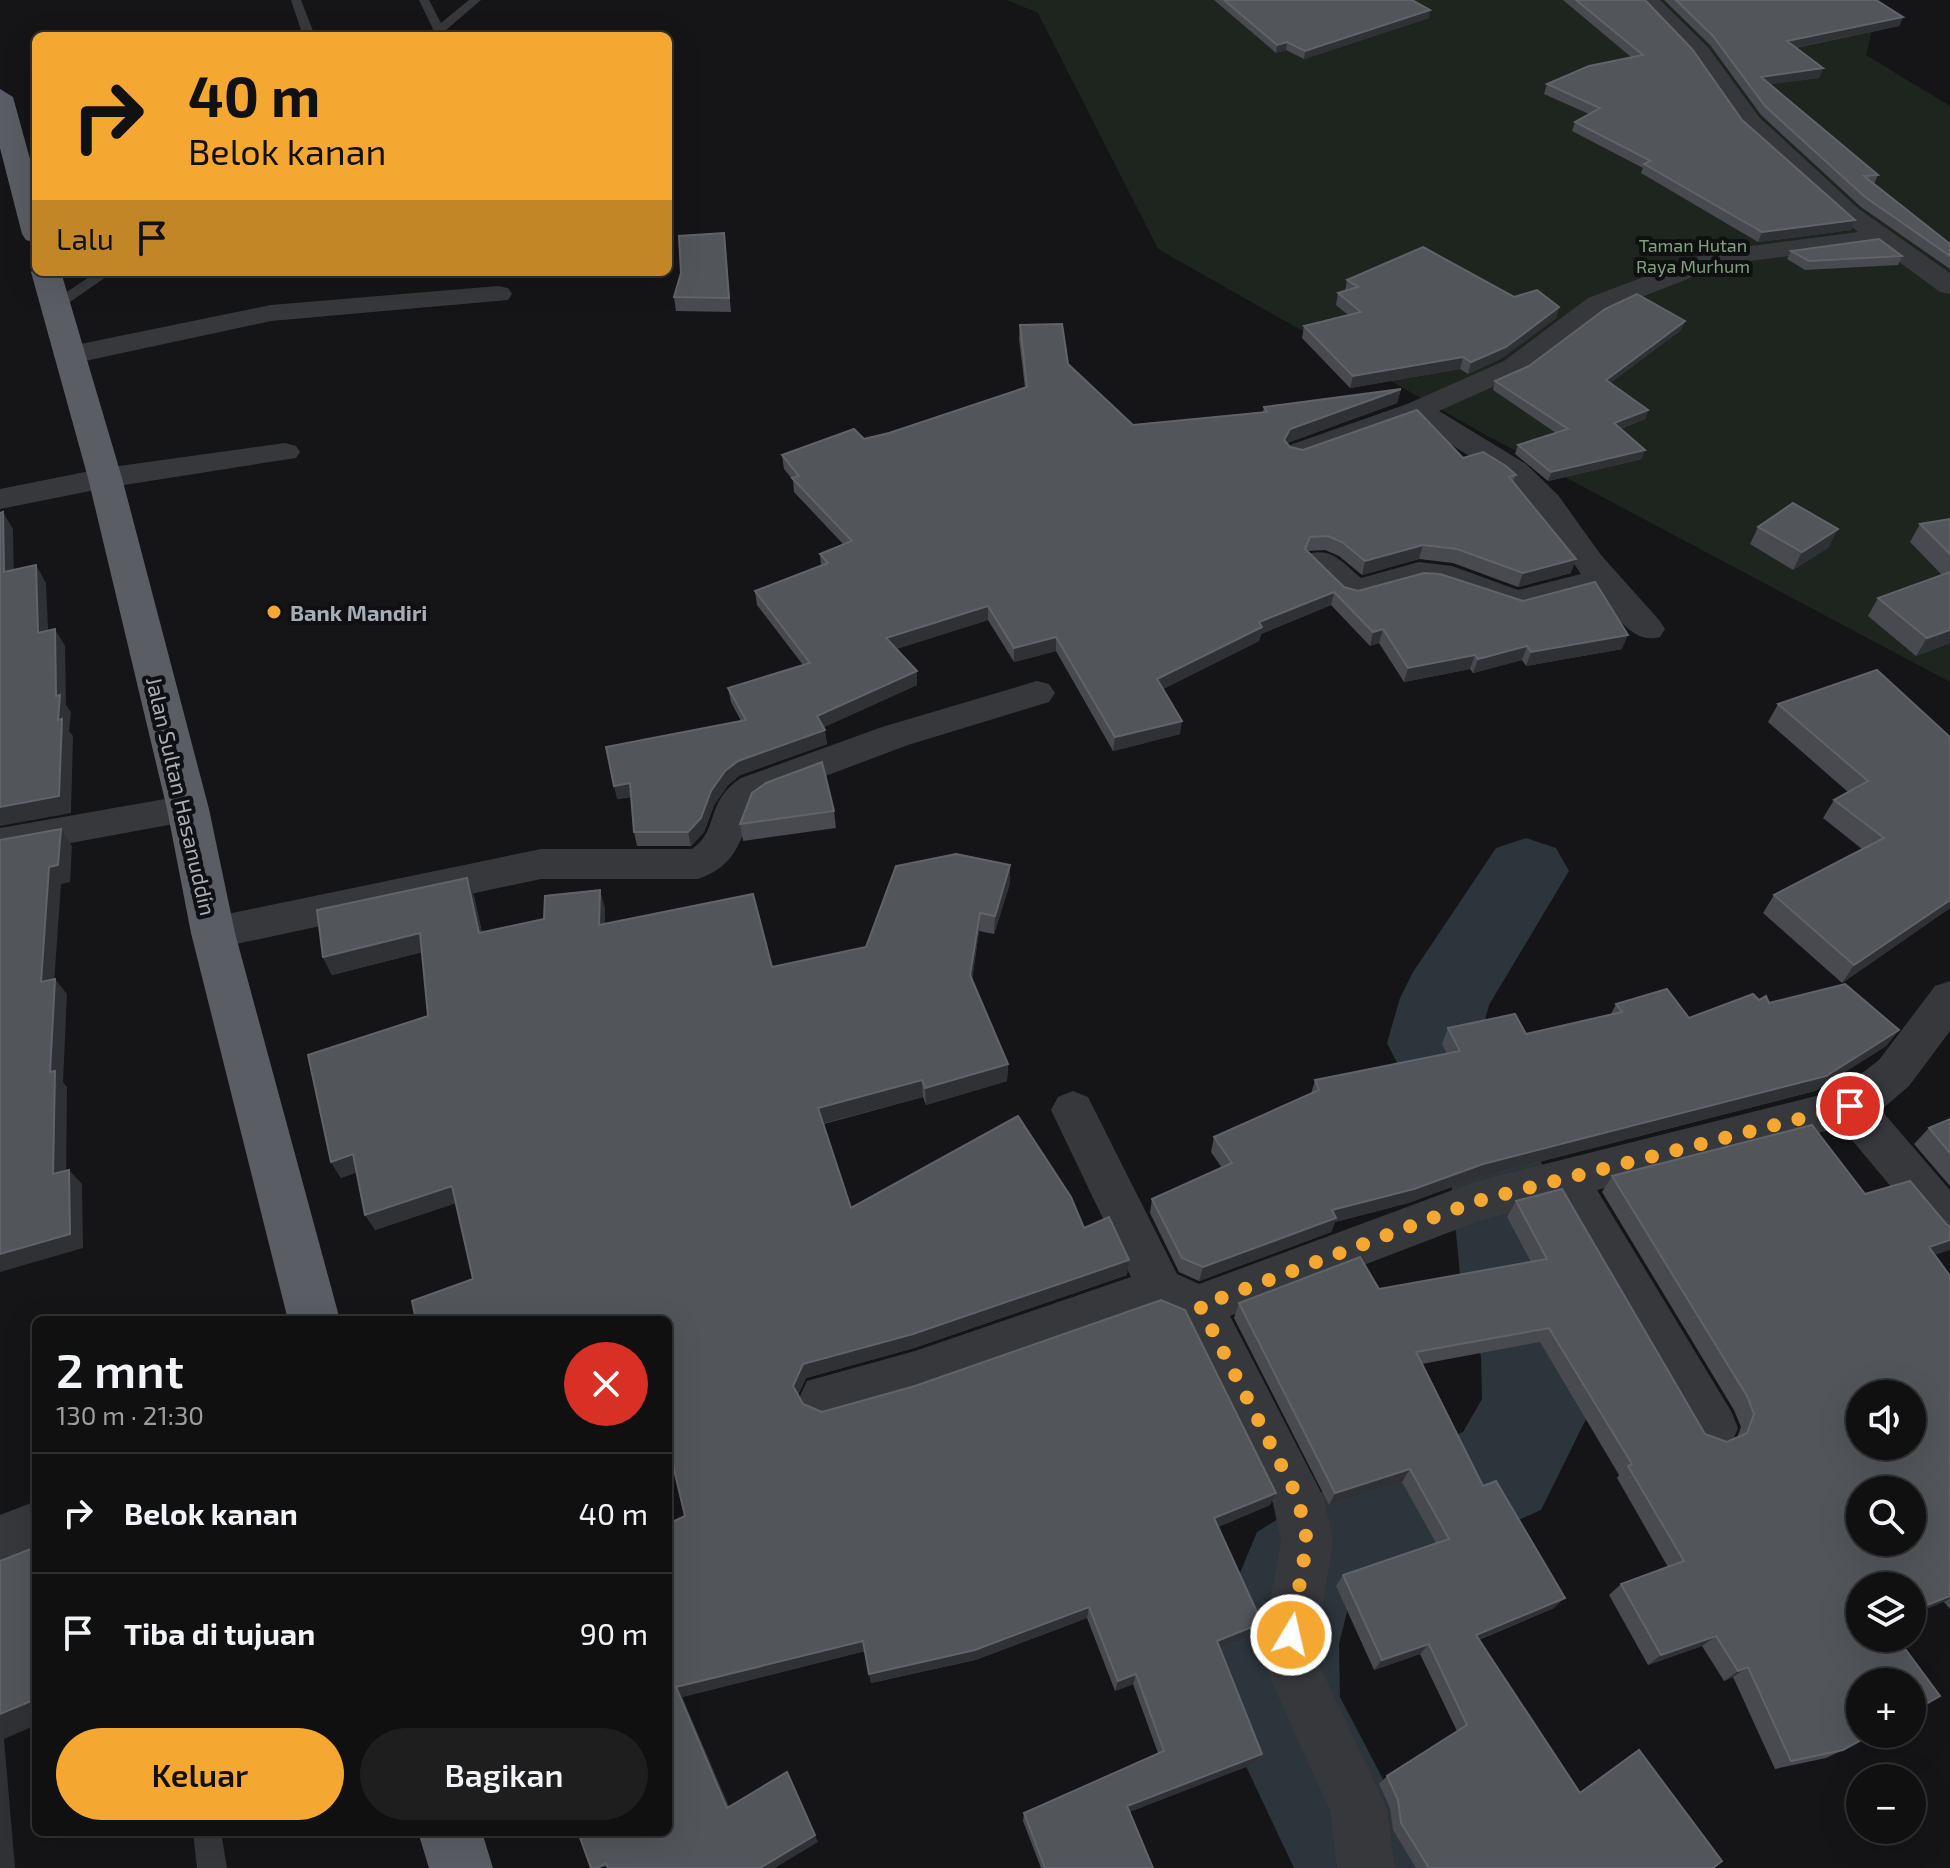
<!DOCTYPE html>
<html lang="id">
<meta charset="utf-8">
<style>
:root{--surface:#101011;--page:#1e1e1f;--text:#f1f3f6;--muted:#9c9d9f;--line:#303031;--accent:#f4a831}
body{margin:0;font-family:"Exo 2",sans-serif;background:var(--page);color:var(--text);height:100vh;display:flex;flex-direction:column;font-size:30px;white-space:nowrap}
*{box-sizing:border-box;margin:0}
p{font-size:26px;color:var(--muted)}
.icon{flex:none;width:44px;height:44px;fill:none;stroke:currentColor;stroke-width:2;stroke-linecap:round;stroke-linejoin:round}
.map{position:relative;flex:1;overflow:hidden}
.side{position:absolute;left:32px;top:1316px;width:640px;height:520px;display:flex;flex-direction:column;background:var(--surface);border-radius:12px;box-shadow:0 8px 32px #0002,0 0 0 2px var(--line)}
.side>*{flex:none}
.top-card{position:absolute;left:32px;top:32px;width:640px;height:244px;border-radius:12px;box-shadow:0 8px 32px #0002,0 0 0 2px var(--line);background:#f4a831;color:#111;overflow:hidden}
.controls{position:absolute;left:1846px;top:1380px;display:grid;gap:16px}
.controls a{display:grid;place-items:center;width:80px;height:80px;border-radius:50%;background:var(--surface);box-shadow:0 8px 32px #0002,0 0 0 2px var(--line);font-size:40px}
.pin{position:absolute;display:grid;place-items:center;width:68px;height:68px;color:#fff;margin:-34px;border:4px solid #fff;border-radius:50%;box-shadow:0 2px 8px #0007}
.me{position:absolute;width:88px;margin:-44px;rotate:9deg;stroke-linejoin:round;filter:drop-shadow(0 0 6px #0008)}
.turn{display:flex;align-items:center;gap:28px;height:168px;padding:0 24px;font-size:36px}
.turn .icon{width:104px;height:104px;stroke-width:2.5}
.turn b{display:block;font-size:56px;line-height:68px}
.then{display:flex;align-items:center;height:76px;padding:0 24px;background:#0003;gap:16px;font-size:30px}
.round{display:grid;place-items:center;flex:none;width:84px;height:84px;border-radius:42px;background:var(--page)}
.overview{display:flex;align-items:center;justify-content:space-between;height:136px;padding:0 24px}
h1{font-size:48px;font-weight:600;line-height:60px}
.cta{display:flex;gap:16px;margin-top:auto;padding:16px 24px}
.cta a{flex:1;height:92px;border-radius:48px;background:var(--accent);color:#111;font-size:32px;font-weight:600;line-height:92px;text-align:center}
.cta a+a{background:var(--page);color:var(--text)}
ul{padding:0;list-style:none}
li{display:flex;align-items:center;gap:24px;height:120px;padding:0 24px;border-top:2px solid var(--line)}
li div{flex:1}
li b{display:block;font-size:30px}
li em{font-style:normal}
.map>svg:first-child{display:block}
.green{fill:#1d251e}
.lines{fill:none;stroke-linecap:round;stroke-linejoin:round}
.river{fill:#2b353b;fill-rule:evenodd}
.service{fill:#36383c;fill-rule:evenodd}
.minor{fill:#36383c;fill-rule:evenodd}
.trunk{fill:#5a5e64;fill-rule:evenodd}
.wall{fill:#484a4f}
.shaded-wall{fill:#2f3134}
.building{fill:#52555a;stroke:#606369;stroke-width:2;fill-rule:evenodd}
.route{stroke:#f4a831;stroke-width:14;stroke-dasharray:0 25.2}
.poi-dot{fill:#f4a831;stroke:#101012;stroke-width:3}
.labels{text-anchor:middle;dominant-baseline:central;stroke-width:8;stroke-linejoin:round;paint-order:stroke}
.far-park-label{font-size:18px;fill:#7ea37e;stroke:#101012}
.poi-label{font-size:22px;font-weight:bold;fill:#a7adb8;stroke:#101012;text-anchor:start}
.street-label{font-size:22px;fill:#a7adb8;stroke:#101012}
</style>
<div class="map">
<svg width="1950" height="1868" viewBox="0 0 1950 1868">
<rect width="100%" height="100%" fill="#151517"/>
<path class="green" d="M1007,0H1880L1866,55L1950,106V682L1484,434L1158,249L1038,13Z"/>
<g class="lines">
<path class="river" d="M1526,838L1556,848L1569,871L1489,1005L1480,1040L1512,1096L1549,1180L1562,1275L1587,1357L1591,1409L1541,1510L1401,1573L1348,1608L1339,1644L1340,1697L1406,1823L1425,1868H1294L1218,1707L1221,1644L1240,1573L1257,1532L1328,1488L1463,1432L1482,1399L1481,1357L1460,1275L1451,1180L1433,1133L1387,1043L1400,998L1413,972L1496,848Z"/>
<g class="service">
<path d="M291,0H301L315,36H303Z"/>
<path d="M419,0H429L441,23L469,0H481L439,36H426L433,29Z"/>
<path d="M97,272H113L60,309H50V303Z"/>
<path d="M193,1832H221L227,1868H197Z"/>
</g>
<g class="minor">
<path d="M1637,0H1660L1708,47L1759,117L1859,209L1950,273V294L1940,292L1876,245L1726,264L1608,310L1524,373L1439,411L1526,464L1558,495L1601,555L1660,621L1665,629L1660,637C1631,645 1614,612 1596,591L1517,612L1437,585L1420,584L1355,602L1343,599L1304,561L1308,554C1332,547 1344,564 1361,578L1419,562L1452,566L1518,590L1581,574L1536,509L1504,478L1414,421L1301,460L1290,457L1286,451L1290,445L1407,404L1504,361L1588,298L1712,251L1858,232L1741,127L1722,104L1691,56Z"/>
<path d="M498,286L508,288L512,294L508,300L271,321L71,364L61,361L57,355L61,349L71,346L271,305Z"/>
<path d="M285,443L296,446L300,452L296,458L105,488L0,509V489L105,468Z"/>
<path d="M1037,681L1049,684L1055,693L1049,702L908,745L767,798L752,808C741,841 735,867 698,879H541L213,949L199,944L193,933L199,922L213,917L541,849H692C720,830 704,802 741,778L882,727Z"/>
<path d="M188,795L201,799L207,809L201,819L0,856V828Z"/>
<path d="M1950,981V1031L1909,1086L1881,1110L1950,1190V1244L1934,1238L1841,1127L1597,1190L1731,1411L1738,1428L1731,1445L1713,1452L1695,1445L1554,1201L1479,1221L1230,1316L1324,1498L1333,1541L1318,1635L1319,1664L1387,1809L1395,1868H1337L1330,1811L1265,1667L1264,1635L1281,1541L1273,1503L1184,1322L1158,1311L915,1397L824,1422L807,1415L799,1398L807,1381L915,1351L1131,1277L1051,1110L1058,1097L1073,1091L1088,1097L1177,1274L1199,1284L1477,1181L1840,1090L1879,1060L1935,986Z"/>
<path d="M36,1501V1553L0,1567V1515Z"/>
</g>
<g class="trunk">
<path d="M0,89L13,97L36,181V243L26,240L22,234L0,148Z"/>
<path d="M36,266V272H61L122,478L209,809L235,933L340,1320H288L191,933L167,809L88,478L31,272Z"/>
<path d="M418,1832H482L493,1868H429Z"/>
</g>
</g>
<g class="wall">
<path d="M1214,0H1412L1429,18L1304,59L1286,50L1276,53Z"/>
<path d="M1563,0H1645L1742,120L1855,220L1851,230L1758,242L1641,173L1643,168L1572,131L1575,122L1589,114L1544,94L1547,84L1631,57Z"/>
<path d="M1664,0H1876L1903,17L1899,26L1795,48L1823,68L1819,78L1770,84L1878,175L1874,184L1950,244V269L1861,207L1761,115L1710,45Z"/>
<path d="M724,233L731,312L676,311L674,297Z"/>
<path d="M1791,251L1902,256L1898,265L1805,270L1787,259Z"/>
<path d="M1347,280L1514,297L1559,307L1556,318L1502,358L1468,374L1460,369L1350,388L1302,338L1304,326L1348,315L1336,305L1338,293L1345,291Z"/>
<path d="M1685,321L1681,330L1610,383L1648,410L1645,419L1620,429L1642,459L1548,481L1515,454L1518,445L1556,433L1493,390L1495,381Z"/>
<path d="M1020,325L1068,364L1133,425L1263,412L1264,407L1401,389L1397,403L1287,443L1290,447L1303,450L1463,458L1516,475L1513,482L1571,573L1518,587L1453,563L1419,559L1362,575L1339,556L1325,550L1307,551L1344,587L1622,649L1526,666L1522,660L1473,673L1470,669L1404,682L1379,643L1370,646L1331,605L1261,634L1259,641L1163,689L1180,734L1113,751L1056,651L1014,662L988,620L896,649L917,685L824,727L827,744L740,775L728,785L714,805L704,832L691,846H637L634,832L631,797L617,799L741,721L731,702L728,688L803,665L757,605L755,591L821,566L820,554L843,544L794,492L793,480L784,469L782,455L889,433L1025,388L1019,339Z"/>
<path d="M1950,519V643L1916,656L1868,616L1878,598L1942,575L1910,542L1920,524Z"/>
<path d="M1758,527L1829,547L1793,570L1750,544Z"/>
<path d="M1778,704L1950,737V908L1842,983L1763,913L1774,895L1862,849L1823,818L1834,800L1848,792L1768,722Z"/>
<path d="M834,811L836,828L743,841L740,824Z"/>
<path d="M1010,865V883L994,934L979,931L972,980L1008,1064L1007,1081L926,1105L923,1097L824,1124L851,1208L1084,1228L1127,1275L914,1348L806,1378L798,1395L803,1404L822,1412L1270,1505L1218,1527L1262,1623L1257,1634L1220,1649L1262,1754L1256,1763L1129,1812L1153,1868H1041L1023,1821L1024,1813L1158,1753L1133,1684L1115,1691L1087,1618L975,1660L871,1683L865,1651L682,1697L729,1807L818,1842L591,1868L685,1516L668,1320L473,1279L455,1203L375,1230L357,1172L341,1178L331,1162L428,1016L422,952L332,975L323,957L474,896L482,933L605,908V924L772,967L866,947Z"/>
<path d="M1759,1000L1899,1030L1886,1046L1815,1091L1476,1178L1408,1203L1335,1222L1331,1232L1199,1281L1179,1272L1150,1213L1152,1199L1222,1168L1211,1152L1214,1137L1311,1094L1315,1080L1447,1054L1442,1044L1448,1028L1526,1034L1611,1014L1616,1004L1689,1018Z"/>
<path d="M1950,1119V1186L1914,1144L1929,1128Z"/>
<path d="M1612,1176L1865,1194L1935,1255L1950,1276V1609L1944,1602L1860,1586L1843,1750L1826,1758L1775,1769L1733,1677L1724,1681L1702,1646L1648,1665L1609,1595L1621,1584L1668,1567L1617,1478L1619,1475L1540,1342L1422,1364L1483,1486L1554,1608L1479,1640L1580,1792L1639,1750L1713,1868H1416L1393,1830L1390,1808L1379,1784L1387,1776L1457,1731L1420,1654L1374,1670L1336,1586L1343,1575L1436,1543L1402,1482L1329,1505L1234,1318L1239,1303L1379,1289L1531,1262L1507,1217L1516,1201L1705,1434L1727,1442L1737,1438L1741,1427L1734,1410L1602,1192Z"/>
</g>
<g class="shaded-wall">
<path d="M1430,10L1429,18L1304,59L1305,51Z"/>
<path d="M1903,17L1899,26L1783,50L1787,41Z"/>
<path d="M1287,42L1286,50L1276,53L1277,45Z"/>
<path d="M1823,68L1819,78L1758,86L1761,77Z"/>
<path d="M1855,220L1851,230L1758,242L1762,232Z"/>
<path d="M1559,307L1556,318L1502,358L1468,374L1471,362Z"/>
<path d="M1685,321L1681,330L1603,389L1606,380Z"/>
<path d="M1463,357L1460,369L1350,388L1353,376Z"/>
<path d="M1401,389L1397,403L1287,443L1284,440L1290,429Z"/>
<path d="M1648,410L1645,419L1611,432L1614,423Z"/>
<path d="M1645,450L1642,459L1548,481L1551,472Z"/>
<path d="M3,512L13,529L14,590L4,572Z"/>
<path d="M1838,529L1829,547L1793,570L1802,552Z"/>
<path d="M1423,545L1419,559L1362,575L1365,561Z"/>
<path d="M1576,559L1571,573L1518,587L1523,573Z"/>
<path d="M36,565L46,583L49,650L38,633Z"/>
<path d="M1334,592L1331,605L1261,634L1259,641L1155,693L1157,679L1259,622Z"/>
<path d="M988,606V620L887,652L886,638Z"/>
<path d="M55,629L65,646L66,705L71,712L69,731L73,736L71,813L0,826V807L58,720L56,696Z"/>
<path d="M1383,629L1379,643L1370,646L1373,632Z"/>
<path d="M1950,630V643L1916,656L1927,638Z"/>
<path d="M1628,635L1622,649L1526,666L1531,652Z"/>
<path d="M1056,637V651L1014,662V648Z"/>
<path d="M1527,646L1522,660L1473,673L1478,659Z"/>
<path d="M1475,655L1470,669L1404,682L1408,668Z"/>
<path d="M917,671V685L818,730L817,716Z"/>
<path d="M1182,721L1180,734L1113,751L1115,737Z"/>
<path d="M825,730L827,744L740,775L728,785L714,805L704,832L691,846L688,832L711,791L725,771L738,761Z"/>
<path d="M630,783L633,796L617,799L614,786Z"/>
<path d="M61,829L72,846L70,882L61,884L53,998L41,982L49,867Z"/>
<path d="M1010,865V883L994,934L995,916Z"/>
<path d="M467,878L474,896L486,951L479,933Z"/>
<path d="M600,890L605,908V942L599,925Z"/>
<path d="M1950,900V908L1842,983L1854,965Z"/>
<path d="M980,913L979,931L970,993V975Z"/>
<path d="M420,933L427,951L332,975L323,957Z"/>
<path d="M55,979L67,994L63,1082L67,1087L66,1189L53,1174L50,1072Z"/>
<path d="M1899,1030L1886,1046L1815,1091L1476,1178L1408,1203L1335,1222L1331,1232L1199,1281L1203,1267L1332,1210L1483,1164Z"/>
<path d="M1008,1064L1007,1081L926,1105L925,1088Z"/>
<path d="M922,1080L923,1097L821,1124L818,1108Z"/>
<path d="M353,1154L363,1170L341,1178L331,1162Z"/>
<path d="M69,1170L82,1184L83,1248L0,1272V1254Z"/>
<path d="M452,1186L460,1202L375,1230L365,1215Z"/>
<path d="M1950,1240V1250L1913,1262L1929,1247Z"/>
<path d="M1129,1260L1127,1275L914,1348L806,1378L796,1399L793,1386L803,1364Z"/>
<path d="M1410,1469L1402,1482L1329,1505L1335,1493Z"/>
<path d="M1276,1493L1270,1505L1210,1530L1214,1518Z"/>
<path d="M1950,1596V1599L1944,1602L1912,1615V1611Z"/>
<path d="M1565,1598L1554,1608L1466,1645L1476,1635Z"/>
<path d="M1089,1607L1087,1618L975,1660L871,1683L869,1674Z"/>
<path d="M1262,1623L1257,1634L1212,1652L1217,1641Z"/>
<path d="M1716,1636L1702,1646L1648,1665L1661,1655Z"/>
<path d="M863,1641L865,1651L682,1697L732,1815L727,1808L676,1687Z"/>
<path d="M1429,1644L1420,1654L1374,1670L1382,1660Z"/>
<path d="M1748,1667L1733,1677L1724,1681L1738,1671Z"/>
<path d="M1136,1674L1133,1684L1115,1691L1118,1681Z"/>
<path d="M36,1699V1725L4,1739L15,1868H0V1714Z"/>
<path d="M1262,1754L1256,1763L1124,1814L1127,1806Z"/>
<path d="M787,1772L818,1842L775,1868H760Z"/>
</g>
<g class="building">
<path d="M1224,0H1412L1430,10L1305,51L1287,42L1277,45Z"/>
<path d="M1576,0H1645L1692,49L1742,120L1855,220L1762,232L1644,164L1651,161L1575,122L1600,108L1547,84L1589,66L1643,55Z"/>
<path d="M1676,0H1876L1903,17L1787,41L1823,68L1761,77L1878,175L1864,176L1950,244V256L1865,197L1765,106L1713,36Z"/>
<path d="M724,233L729,298L674,297L681,273L679,236Z"/>
<path d="M1879,239L1902,256L1809,261L1791,251Z"/>
<path d="M1423,247L1514,297L1537,290L1559,307L1506,347L1471,362L1463,357L1353,376L1304,326L1361,312L1338,293L1358,287L1347,280Z"/>
<path d="M1637,294L1685,321L1606,380L1648,410L1614,423L1645,450L1551,472L1518,445L1568,429L1495,381L1529,366L1605,309Z"/>
<path d="M1062,324L1068,364L1133,425L1267,412L1264,407L1401,389L1290,429L1284,440L1290,447L1303,450L1417,410L1463,458L1483,452L1506,466L1516,475L1509,477L1576,559L1523,573L1457,549L1423,545L1365,561L1342,542L1328,536L1310,537L1305,549L1344,587L1358,591L1424,573L1440,574L1523,601L1595,582L1628,635L1531,652L1527,646L1478,659L1475,655L1408,668L1383,629L1373,632L1334,592L1259,622L1262,627L1157,679L1182,721L1115,737L1056,637L1014,648L988,606L886,638L917,671L817,716L825,730L738,761L725,771L711,791L701,818L688,832H634L630,783L614,786L606,747L746,720L728,688L810,663L755,591L828,563L820,554L852,541L792,478L799,476L782,455L854,429L864,439L889,433L1027,387L1020,325Z"/>
<path d="M1793,503L1838,529L1802,552L1758,527Z"/>
<path d="M3,512L4,572L36,565L38,633L55,629L56,696L60,695L58,720L62,719L59,796L0,807V513Z"/>
<path d="M1950,519V554L1920,524Z"/>
<path d="M1950,572V630L1927,638L1878,598Z"/>
<path d="M1877,670L1950,737V900L1854,965L1774,895L1884,838L1834,800L1868,781L1778,704Z"/>
<path d="M822,762L834,811L740,824L752,793L766,783Z"/>
<path d="M61,829L58,865L49,867L41,982L55,979L50,1072L55,1071L53,1174L69,1170L70,1234L0,1254V840Z"/>
<path d="M956,854L1010,865L995,916L980,913L970,975L1008,1064L925,1088L922,1080L818,1108L851,1208L1018,1116L1071,1197L1084,1228L1109,1217L1129,1260L913,1334L803,1364L793,1386L803,1404L822,1412L915,1386L1161,1300L1185,1310L1276,1493L1214,1518L1262,1623L1217,1641L1262,1754L1127,1806L1153,1868H1045L1024,1813L1164,1751L1136,1674L1118,1681L1089,1607L975,1650L869,1674L863,1641L676,1687L727,1808L787,1772L815,1835L760,1868H608L606,1863L598,1868H591L578,1832H668V1524L685,1516L672,1461L668,1450V1320H416L412,1301L473,1279L452,1186L365,1215L353,1154L331,1162L308,1055L428,1016L420,933L323,957L317,910L467,878L479,933L544,919L545,896L600,890L599,925L753,894L772,967L866,947L896,866Z"/>
<path d="M1845,984L1899,1030L1826,1076L1483,1164L1414,1189L1332,1210L1336,1218L1203,1267L1182,1258L1152,1199L1232,1163L1214,1137L1319,1090L1315,1080L1460,1051L1448,1028L1515,1014L1526,1034L1622,1012L1616,1004L1667,989L1689,1018L1753,994L1759,1000L1766,996L1769,1003Z"/>
<path d="M1950,1119V1153L1929,1128Z"/>
<path d="M1812,1125L1865,1194L1910,1181L1947,1225L1950,1226V1240L1929,1247L1950,1276V1596L1912,1611V1586H1860V1638H1897L1940,1696L1912,1712V1682H1860V1734H1872L1843,1750L1791,1761L1748,1667L1738,1671L1716,1636L1661,1655L1621,1584L1684,1561L1628,1466L1632,1464L1549,1328L1416,1352L1483,1486L1496,1481L1565,1598L1476,1635L1580,1793L1639,1750L1722,1861L1713,1868H1429L1401,1823L1398,1800L1387,1776L1467,1725L1429,1644L1382,1660L1343,1575L1449,1539L1410,1469L1335,1493L1239,1303L1360,1257L1379,1289L1547,1259L1516,1201L1562,1189L1705,1434L1727,1442L1747,1433L1754,1414L1747,1396L1612,1176ZM1860,1394H1912V1446H1860ZM1860,1490H1912V1542H1860Z"/>
<path d="M36,1547V1699L0,1714V1561Z"/>
</g>
<g class="lines">
<path class="route" d="M1291,1635L1307,1541L1298,1498L1200,1306L1477,1201L1850,1106"/>
</g>
<circle class="poi-dot" cx="274" cy="612" r="8"/>
<g class="labels">
<g class="far-park-label">
<text x="1693" y="245">Taman Hutan<tspan x="1693" dy="21">Raya Murhum</tspan></text>
</g>
<g class="poi-label">
<text x="290" y="612">Bank Mandiri</text>
</g>
<g class="street-label">
<text transform="translate(182 796) rotate(77)">Jalan Sultan Hasanuddin</text>
</g>
</g>
</svg>
<div class="controls">
<a><svg class="icon" aria-label="sound" viewBox="0 0 24 24"><path d="M4 9h4l5-4v14l-5-4H4zM17 9q2 3 0 6"/></svg></a>
<a><svg class="icon" aria-label="search" viewBox="0 0 24 24"><circle cx="10" cy="10" r="6"/><path d="M15 15l6 6"/></svg></a>
<a><svg class="icon" aria-label="layers" viewBox="0 0 24 24"><path d="M12 4l9 5-9 5-9-5zM3 14l9 5 9-5"/></svg></a>
<a>+</a>
<a>−</a>
</div>
<div class="pin" style="left:1850px;top:1106px;background:#d93025"><svg class="icon" aria-label="arrive" viewBox="0 0 24 24"><path d="M6 21V4h12l-3 4 3 4H6"/></svg></div>
<svg class="me" style="left:1291px;top:1635px" viewBox="-20 -20 40 40"><circle r="17" fill="#f4a831" stroke="#fff" stroke-width="3"/><path d="M0-11L8 9 0 5-8 9z" fill="#fff"/></svg>
<div class="top-card">
<div class="turn"><svg class="icon" aria-label="right" viewBox="0 0 24 24"><path d="M7 20v-9h11M14 6l5 5-5 5"/></svg><div><b>40 m</b>Belok kanan</div></div>
<div class="then">Lalu<svg class="icon" aria-label="arrive" viewBox="0 0 24 24"><path d="M6 21V4h12l-3 4 3 4H6"/></svg></div>
</div>
<section class="side">
<div class="overview"><div><h1>2 mnt</h1><p>130 m · 21:30</p></div><a class="round" style="background:#d93025;color:#fff"><svg class="icon" aria-label="close" viewBox="0 0 24 24"><path d="M6 6l12 12M18 6L6 18"/></svg></a></div>
<ul>
<li><svg class="icon" aria-label="right" viewBox="0 0 24 24"><path d="M7 20v-9h11M14 6l5 5-5 5"/></svg><div><b>Belok kanan</b></div><em>40 m</em></li>
<li><svg class="icon" aria-label="arrive" viewBox="0 0 24 24"><path d="M6 21V4h12l-3 4 3 4H6"/></svg><div><b>Tiba di tujuan</b></div><em>90 m</em></li>
</ul>
<div class="cta"><a>Keluar</a><a>Bagikan</a></div>
</section>
</div>
